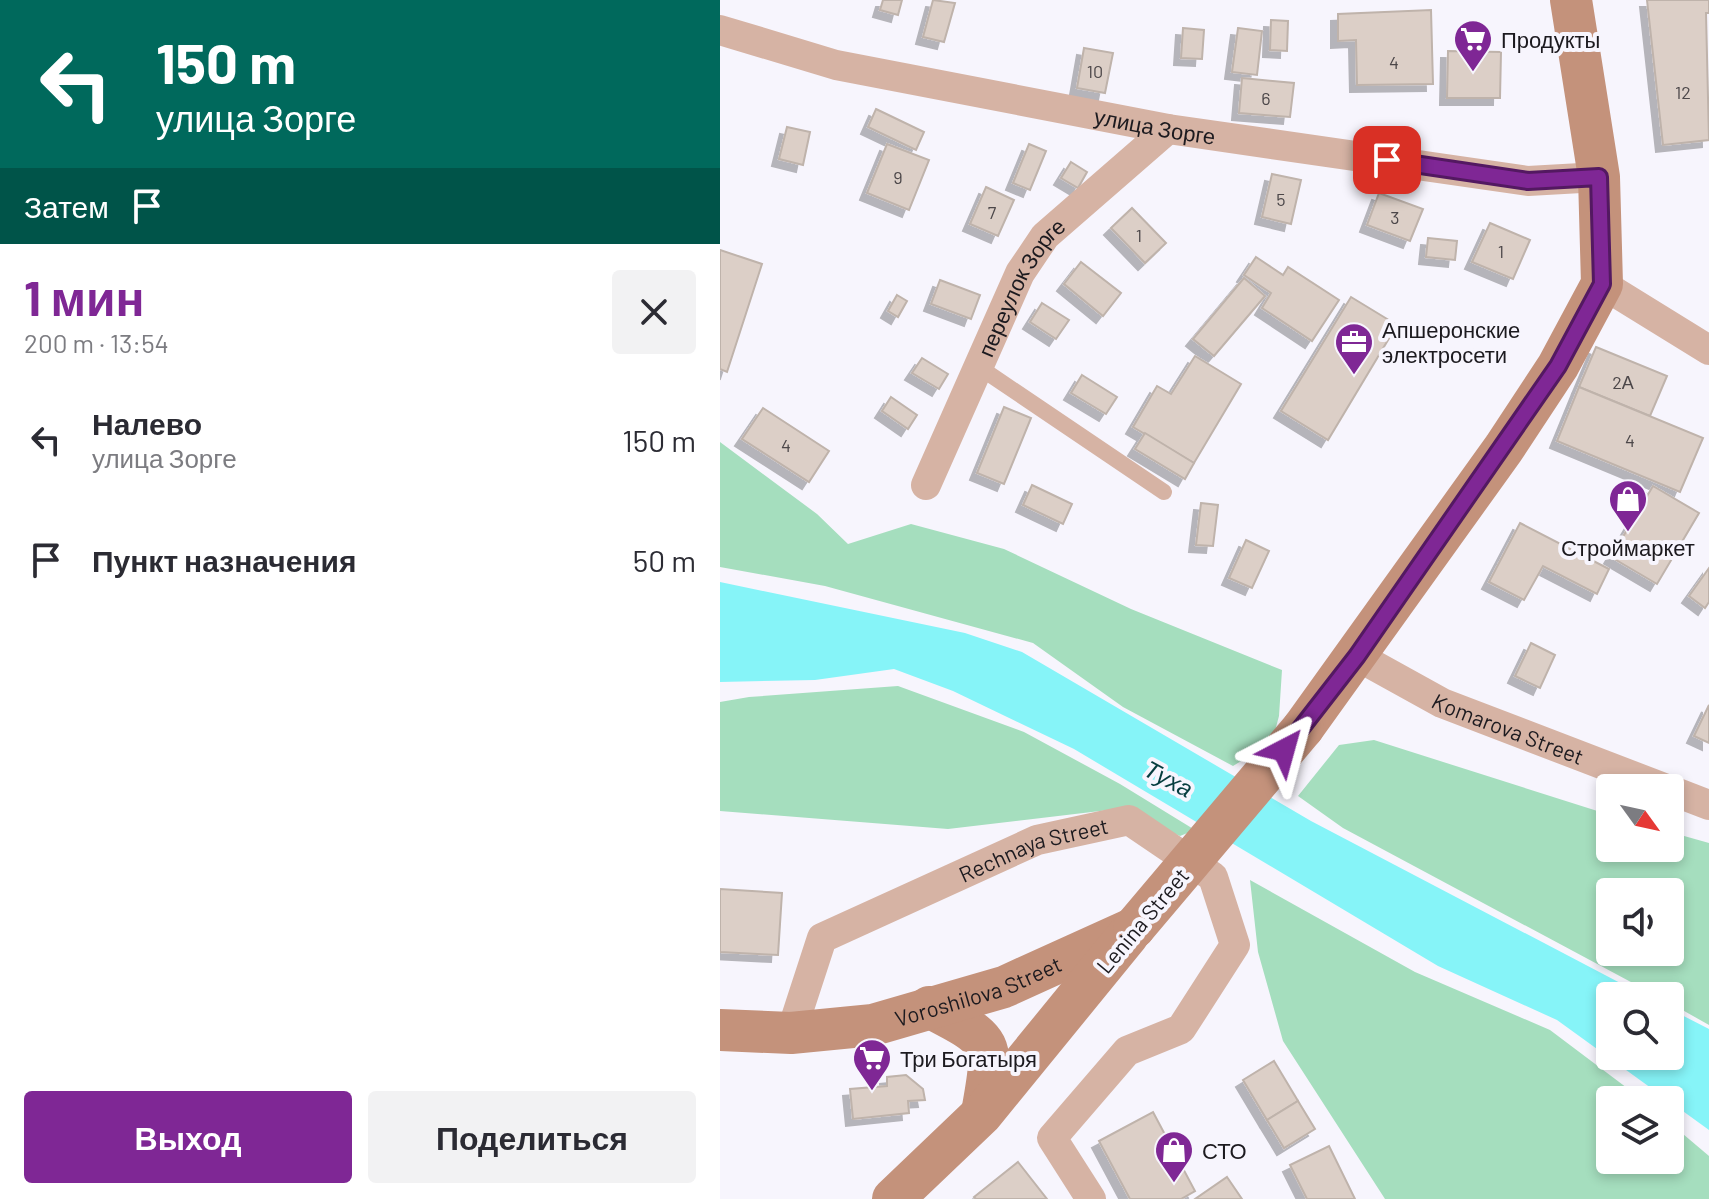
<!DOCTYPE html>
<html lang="ru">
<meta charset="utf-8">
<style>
:root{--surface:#fff;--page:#f2f2f3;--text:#2b2b33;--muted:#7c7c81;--accent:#7f2795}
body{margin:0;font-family:Barlow,sans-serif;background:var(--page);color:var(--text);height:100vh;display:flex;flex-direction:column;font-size:30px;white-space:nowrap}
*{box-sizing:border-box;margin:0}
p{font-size:26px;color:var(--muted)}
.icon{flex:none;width:44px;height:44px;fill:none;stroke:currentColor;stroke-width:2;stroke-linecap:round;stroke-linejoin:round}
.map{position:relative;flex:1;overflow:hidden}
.details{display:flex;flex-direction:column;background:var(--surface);width:720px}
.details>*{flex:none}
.banner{background:#00695c;color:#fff;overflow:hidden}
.needle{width:52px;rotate:123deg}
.fabs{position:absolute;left:876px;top:774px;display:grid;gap:16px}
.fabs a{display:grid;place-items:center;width:88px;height:88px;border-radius:8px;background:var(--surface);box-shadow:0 4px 12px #0003;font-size:40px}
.pin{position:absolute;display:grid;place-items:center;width:68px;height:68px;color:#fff;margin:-34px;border-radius:16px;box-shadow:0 4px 12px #0006}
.me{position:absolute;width:88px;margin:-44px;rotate:39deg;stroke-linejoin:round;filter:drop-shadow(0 0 6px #0008)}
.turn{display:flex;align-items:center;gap:28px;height:168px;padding:0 24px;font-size:36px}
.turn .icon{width:104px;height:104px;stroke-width:2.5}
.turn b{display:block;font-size:56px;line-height:68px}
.then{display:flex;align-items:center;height:76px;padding:0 24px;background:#0003;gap:16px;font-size:30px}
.round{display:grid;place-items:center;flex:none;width:84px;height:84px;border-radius:8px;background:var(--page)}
.headline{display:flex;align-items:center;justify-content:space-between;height:136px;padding:0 24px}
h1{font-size:48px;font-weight:700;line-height:60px;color:var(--accent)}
.action{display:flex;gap:16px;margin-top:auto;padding:16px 24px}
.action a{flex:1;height:92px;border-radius:8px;background:var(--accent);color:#fff;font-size:32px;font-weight:700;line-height:92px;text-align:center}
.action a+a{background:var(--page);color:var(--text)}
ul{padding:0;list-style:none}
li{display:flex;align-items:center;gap:24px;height:120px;padding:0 24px}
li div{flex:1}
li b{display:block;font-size:30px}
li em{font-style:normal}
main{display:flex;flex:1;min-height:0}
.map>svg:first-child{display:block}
.green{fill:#a5debe;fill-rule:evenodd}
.water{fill:#86f4f8}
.building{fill:#dccfc7;stroke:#bfb3ab;stroke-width:2;filter:url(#shadow)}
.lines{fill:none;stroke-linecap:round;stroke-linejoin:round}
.lane{stroke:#d6b3a4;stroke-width:16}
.street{stroke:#d6b3a4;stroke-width:30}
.secondary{stroke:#c4927b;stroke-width:42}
.secondary-bridge{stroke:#c4927b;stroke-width:42}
.route-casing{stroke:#531961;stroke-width:20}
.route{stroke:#7f2795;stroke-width:14}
.labels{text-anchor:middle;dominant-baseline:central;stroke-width:8;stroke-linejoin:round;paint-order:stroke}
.number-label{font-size:18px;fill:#4c4749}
.poi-label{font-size:22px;fill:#1c1a1f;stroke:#f7f5fd;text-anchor:start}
.street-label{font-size:22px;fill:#1c1a1f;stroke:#f7f5fd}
.water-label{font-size:24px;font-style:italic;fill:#063d3f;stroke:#f7f5fd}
</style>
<main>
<section class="details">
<div class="banner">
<div class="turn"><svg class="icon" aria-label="left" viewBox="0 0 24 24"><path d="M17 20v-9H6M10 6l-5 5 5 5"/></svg><div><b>150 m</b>улица Зорге</div></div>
<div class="then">Затем<svg class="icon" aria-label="arrive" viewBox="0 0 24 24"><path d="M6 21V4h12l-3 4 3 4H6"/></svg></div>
</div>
<div class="headline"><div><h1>1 мин</h1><p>200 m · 13:54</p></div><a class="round"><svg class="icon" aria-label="close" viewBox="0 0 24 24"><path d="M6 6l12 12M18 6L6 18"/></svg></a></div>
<ul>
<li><svg class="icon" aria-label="left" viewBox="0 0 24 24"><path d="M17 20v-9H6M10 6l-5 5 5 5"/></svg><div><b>Налево</b><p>улица Зорге</p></div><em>150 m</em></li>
<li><svg class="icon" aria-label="arrive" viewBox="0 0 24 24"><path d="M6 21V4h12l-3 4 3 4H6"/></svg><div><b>Пункт назначения</b></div><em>50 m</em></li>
</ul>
<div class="action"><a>Выход</a><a>Поделиться</a></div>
</section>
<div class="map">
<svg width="989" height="1199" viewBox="0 0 989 1199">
<defs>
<filter id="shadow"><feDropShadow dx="-7" dy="7" stdDeviation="0" flood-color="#0004"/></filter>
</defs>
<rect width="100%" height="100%" fill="#f7f5fd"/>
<g class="green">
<path d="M0,442L97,514L128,544L191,524L284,549L411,609L562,670L559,716L552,742L513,766L403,707L313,643L105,586L0,567Z"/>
<path d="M178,686L304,732L400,784L475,830L460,836L397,809L228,829L0,811V702L29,697Z"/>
<path d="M654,740L890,815V848H950V832L989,843V1025L950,1003V996H937L623,828L578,796L619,745ZM950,892V952H890V892Z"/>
<path d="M530,880L695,972L830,1030L923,1100H890V1160H950V1123L989,1156V1199H665L563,1041L538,952Z"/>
</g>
<path class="water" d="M0,582L245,633L302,652L591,821L925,996H890V1056H950V1009L989,1029V1130L837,1020L718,966L354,749L233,691L174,669L95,680L0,682Z"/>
<g class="building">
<path d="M163,0H182L178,15L160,10Z"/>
<path d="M213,0L235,3L224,42L203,37Z"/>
<path d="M927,0H989V13H986L989,140L943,145Z"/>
<path d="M711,10L713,84L637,85L636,40L618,41V14Z"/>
<path d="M551,20L568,21L567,51L550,50Z"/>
<path d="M463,28L484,30L482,59L461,58Z"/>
<path d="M518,28L542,31L537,75L512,72Z"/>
<path d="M364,48L393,53L385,93L357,88Z"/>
<path d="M728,51L781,52L780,98H727Z"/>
<path d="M522,78L574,83L570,117L519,113Z"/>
<path d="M156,109L204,132L196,150L148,127Z"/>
<path d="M67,127L90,132L83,165L59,159Z"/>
<path d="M167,144L209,160L189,210L147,193Z"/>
<path d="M309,144L326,151L310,190L293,183Z"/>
<path d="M351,162L367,172L358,188L341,178Z"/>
<path d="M552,174L581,180L571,224L542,217Z"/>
<path d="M266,187L294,200L278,236L250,224Z"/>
<path d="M659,193L703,209L690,241L647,225Z"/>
<path d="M412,208L446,243L425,263L391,228Z"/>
<path d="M770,223L810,240L793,279L752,262Z"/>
<path d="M708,238L737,241L735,260L706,257Z"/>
<path d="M0,250L42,264L7,372L0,369Z"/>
<path d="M536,257L563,275L568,267L619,300L592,341L542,308L551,293L524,275Z"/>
<path d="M361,262L401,293L383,316L344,284Z"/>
<path d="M524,278L545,296L494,356L473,339Z"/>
<path d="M220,280L260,295L251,319L211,304Z"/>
<path d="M177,295L187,301L178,317L168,311Z"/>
<path d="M631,297L677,325L608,440L561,411Z"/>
<path d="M322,303L349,320L336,339L310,322Z"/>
<path d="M876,347L947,376L930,416L859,387Z"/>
<path d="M475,356L521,384L474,463L413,427L437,386L451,394Z"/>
<path d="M202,358L228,374L219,389L192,373Z"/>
<path d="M362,375L397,397L386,414L351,393Z"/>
<path d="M859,387L983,438L960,492L837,441Z"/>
<path d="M171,397L197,415L188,429L162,411Z"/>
<path d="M284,407L311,418L284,484L257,473Z"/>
<path d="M43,408L109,451L89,482L22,439Z"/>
<path d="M425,433L474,463L465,479L415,449Z"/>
<path d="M312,485L352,504L343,524L303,505Z"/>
<path d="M933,486L979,513L937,584L891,557Z"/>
<path d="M481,503L498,505L493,546L476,545Z"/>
<path d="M800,523L889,569L877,594L823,566L804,600L769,582Z"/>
<path d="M526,540L549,551L532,588L509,578Z"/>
<path d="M989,568V602L985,608L969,596Z"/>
<path d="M811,643L835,655L820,688L795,676Z"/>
<path d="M989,705V743L974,736Z"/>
<path d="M0,889L62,893L58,955L0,952Z"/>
<path d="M554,1061L578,1101L547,1120L523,1080Z"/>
<path d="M186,1075L203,1089L205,1100L188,1101L189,1113L133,1119L130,1089L167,1086V1077Z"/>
<path d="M578,1101L595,1129L564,1148L547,1120Z"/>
<path d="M433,1112L475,1191L461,1199H410L379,1141Z"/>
<path d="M609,1146L635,1199H587L570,1165Z"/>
<path d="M298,1162L327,1199H256L254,1197Z"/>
<path d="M507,1177L522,1199H475Z"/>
</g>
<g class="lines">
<path class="lane" d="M259,367L444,492"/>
<g class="street">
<path id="s1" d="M0,30L116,65L448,129L808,181L879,177"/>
<path d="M882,284L989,350"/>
<path id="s2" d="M206,485L300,273L325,236L448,129"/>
<path id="s3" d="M637,656L722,703L944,788"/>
<path d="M950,790L989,805"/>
<path id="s4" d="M71,1033L102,938L317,840L409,820L493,877L515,945L461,1029L407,1051L332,1138L371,1199"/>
</g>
<g class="secondary">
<path d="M583,728L784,448L838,366L882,284L879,177L851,0"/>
<path d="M209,1007C275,1041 275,1041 262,1113"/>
<path id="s5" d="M0,1030L71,1033L153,1025L284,987L414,928"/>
<path d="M173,1199L262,1114L408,935"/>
</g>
<path class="secondary-bridge" d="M414,928L583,728"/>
</g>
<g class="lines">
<defs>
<path id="route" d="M564,750L637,656L838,366L882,284L879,177L808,181L667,160"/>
</defs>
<use href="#route" class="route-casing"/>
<use href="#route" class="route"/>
</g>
<defs>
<symbol id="supermarket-pin" viewBox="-11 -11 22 30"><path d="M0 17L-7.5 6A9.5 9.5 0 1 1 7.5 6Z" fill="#7f2795" stroke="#f7f5fd"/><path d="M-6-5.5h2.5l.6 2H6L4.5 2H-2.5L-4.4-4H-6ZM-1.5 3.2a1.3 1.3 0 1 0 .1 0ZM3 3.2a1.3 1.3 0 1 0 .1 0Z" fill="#fff"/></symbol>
<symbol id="office-pin" viewBox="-11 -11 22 30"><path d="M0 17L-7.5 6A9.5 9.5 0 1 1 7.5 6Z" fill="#7f2795" stroke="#f7f5fd"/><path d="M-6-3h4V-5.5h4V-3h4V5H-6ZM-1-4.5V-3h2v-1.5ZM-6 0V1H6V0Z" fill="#fff"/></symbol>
<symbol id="shop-pin" viewBox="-11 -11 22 30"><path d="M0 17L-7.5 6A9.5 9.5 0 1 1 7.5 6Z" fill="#7f2795" stroke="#f7f5fd"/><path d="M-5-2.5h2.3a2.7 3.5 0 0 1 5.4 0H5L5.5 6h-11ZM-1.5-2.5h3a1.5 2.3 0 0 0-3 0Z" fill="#fff"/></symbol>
</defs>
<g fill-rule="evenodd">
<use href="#supermarket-pin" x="731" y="17" width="44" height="60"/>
<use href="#office-pin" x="612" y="320" width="44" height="60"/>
<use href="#shop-pin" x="886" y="477" width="44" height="60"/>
<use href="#supermarket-pin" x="130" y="1036" width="44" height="60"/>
<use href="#shop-pin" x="432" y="1128" width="44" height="60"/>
</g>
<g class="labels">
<g class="number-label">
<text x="674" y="62">4</text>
<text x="375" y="71">10</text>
<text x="963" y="92">12</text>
<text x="546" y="98">6</text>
<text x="178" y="177">9</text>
<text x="561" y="199">5</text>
<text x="272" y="212">7</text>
<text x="675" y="217">3</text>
<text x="419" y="235">1</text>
<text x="781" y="251">1</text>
<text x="903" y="382">2А</text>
<text x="910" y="440">4</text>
<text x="66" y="445">4</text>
</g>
<g class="poi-label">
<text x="781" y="39">Продукты</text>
<text x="662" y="329">Апшеронские<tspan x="662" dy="25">электросети</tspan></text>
<text x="908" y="547" text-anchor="middle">Строймаркет</text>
<text x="180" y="1058">Три Богатыря</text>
<text x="482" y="1150">СТО</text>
</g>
<g class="street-label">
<text stroke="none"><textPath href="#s1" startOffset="446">улица Зорге</textPath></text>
<text stroke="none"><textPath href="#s2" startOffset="220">переулок Зорге</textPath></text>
<text stroke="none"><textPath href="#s3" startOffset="168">Komarova Street</textPath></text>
<text stroke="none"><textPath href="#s4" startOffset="330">Rechnaya Street</textPath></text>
<text transform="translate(422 920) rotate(-50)">Lenina Street</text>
<text stroke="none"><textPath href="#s5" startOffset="264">Voroshilova Street</textPath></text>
</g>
<g class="water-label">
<text transform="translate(449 778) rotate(28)">Туха</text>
</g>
</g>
</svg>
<div class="fabs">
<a><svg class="needle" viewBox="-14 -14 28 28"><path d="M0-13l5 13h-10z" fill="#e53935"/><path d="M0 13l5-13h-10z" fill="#7c7c81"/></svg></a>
<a><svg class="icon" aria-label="sound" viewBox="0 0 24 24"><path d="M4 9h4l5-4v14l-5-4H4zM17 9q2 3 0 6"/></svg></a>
<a><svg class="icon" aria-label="search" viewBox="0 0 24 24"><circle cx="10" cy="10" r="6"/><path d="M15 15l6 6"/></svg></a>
<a><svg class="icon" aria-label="layers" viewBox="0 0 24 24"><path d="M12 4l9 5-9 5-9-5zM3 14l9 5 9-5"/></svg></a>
</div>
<div class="pin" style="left:667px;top:160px;background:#d93025"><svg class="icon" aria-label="arrive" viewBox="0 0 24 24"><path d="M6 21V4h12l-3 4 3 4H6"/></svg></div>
<svg class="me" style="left:564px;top:750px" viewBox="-20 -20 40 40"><path d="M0-17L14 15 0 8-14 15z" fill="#7f2795" stroke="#fff" stroke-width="4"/></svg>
</div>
</main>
